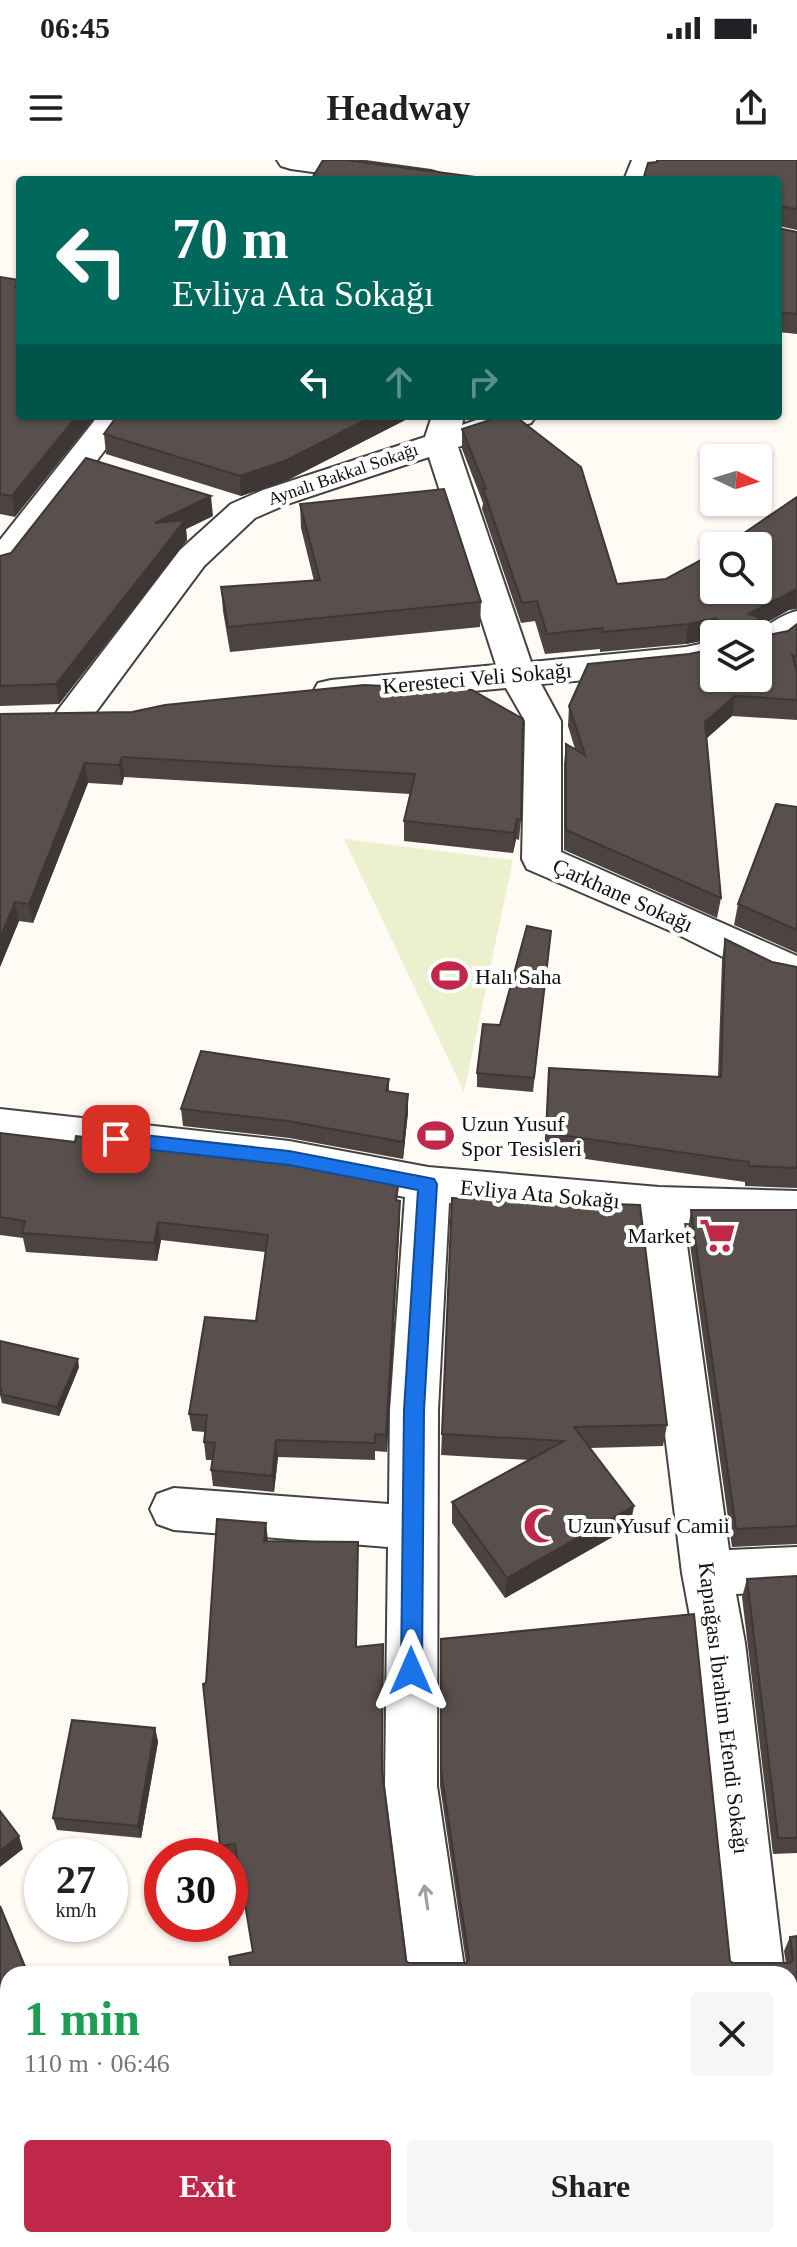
<!DOCTYPE html>
<meta charset="utf-8">
<style>
:root{--surface:#fff;--page:#f6f6f6;--text:#202124;--muted:#757577;--accent:#c02849}
body{margin:0;font-family:Georgia,serif;background:var(--page);color:var(--text);height:100vh;display:flex;flex-direction:column;font-size:30px;white-space:nowrap}
*{box-sizing:border-box;margin:0}
p{font-size:26px;color:var(--muted)}
.icon{flex:none;width:44px;height:44px;fill:none;stroke:currentColor;stroke-width:2;stroke-linecap:round;stroke-linejoin:round}
.map{position:relative;flex:1;overflow:hidden}
.side{position:absolute;left:0px;top:1806px;width:798px;height:282px;display:flex;flex-direction:column;background:var(--surface);border-radius:24px 24px 0 0;box-shadow:0 2px 6px #0004}
.side>*{flex:none}
.guide{position:absolute;left:16px;top:16px;width:766px;height:244px;border-radius:8px;box-shadow:0 2px 6px #0004;background:#00695c;color:#fff;overflow:hidden}
.needle{width:52px;rotate:94deg}
.fabs{position:absolute;left:700px;top:284px;display:grid;gap:16px}
.fabs a{display:grid;place-items:center;width:72px;height:72px;border-radius:8px;background:var(--surface);box-shadow:0 2px 6px #0004;font-size:40px}
.speed{position:absolute;left:24px;top:1678px;display:flex;gap:16px;font-size:40px;font-weight:700;text-align:center}
.speed>*{display:grid;place-content:center;width:104px;height:104px;border-radius:50%;background:var(--surface);box-shadow:0 2px 6px #0004;line-height:1}
.speed small{font-size:20px;font-weight:400}
.speed .limit{border:12px solid #d22;background:#fff;color:#111}
.pin{position:absolute;display:grid;place-items:center;width:68px;height:68px;color:#fff;margin:-34px;border-radius:16px;box-shadow:0 4px 12px #0006}
.me{position:absolute;width:88px;margin:-44px;rotate:0deg;stroke-linejoin:round;filter:drop-shadow(0 0 6px #0008)}
.turn{display:flex;align-items:center;gap:28px;height:168px;padding:0 24px;font-size:36px}
.turn .icon{width:104px;height:104px;stroke-width:2.5}
.turn b{display:block;font-size:56px;line-height:68px}
.lanes{display:flex;align-items:center;height:76px;padding:0 24px;background:#0003;justify-content:center;gap:40px;direction:ltr}
.lanes .off{opacity:.35}
.round{display:grid;place-items:center;flex:none;width:84px;height:84px;border-radius:8px;background:var(--page)}
.summary{display:flex;align-items:center;justify-content:space-between;height:136px;padding:0 24px}
h1{font-size:48px;font-weight:600;line-height:60px;color:#1e9e55}
.cta{display:flex;gap:16px;margin-top:auto;padding:16px 24px}
.cta a{flex:1;height:92px;border-radius:8px;background:var(--accent);color:#fff;font-size:32px;font-weight:600;line-height:92px;text-align:center}
.cta a+a{background:var(--page);color:var(--text)}
.status{display:flex;justify-content:space-between;align-items:center;height:56px;padding:0 40px;background:var(--surface);direction:ltr}
.status svg{height:22px;fill:currentColor}
header{display:flex;justify-content:space-between;align-items:center;height:104px;padding:0 24px;background:var(--surface);font-size:36px;font-weight:600}
.map>svg:first-child{display:block}
.pitch{fill:#ebf1ce}
.lines{fill:none;stroke-linecap:round;stroke-linejoin:round}
.street-casing{stroke:#434343;stroke-width:4}
.street{fill:#fff;fill-rule:evenodd}
.wall{fill:#4d4441}
.shaded-wall{fill:#3e3735}
.building{fill:#594f4c;stroke:#3e3735;stroke-width:2}
.oneway{stroke:#9f9f9f}
.route{fill:#1a73e8;stroke:#114b97;stroke-width:2}
.labels{text-anchor:middle;dominant-baseline:central;stroke-width:8;stroke-linejoin:round;paint-order:stroke}
.far-street-label{font-size:18px;fill:#101010;stroke:#fff}
.street-label{font-size:22px;fill:#101010;stroke:#fff}
.poi-label{font-size:22px;fill:#101010;stroke:#fff;text-anchor:start}
</style>
<div class="status"><b>06:45</b><svg viewBox="0 0 49 12"><path d="M0 12V9h3v3zM5 12V6h3v6zM10 12V3h3v9zM15 12V0h3v12zM26 1h20v11H26zM47 4h2v5h-2z"/></svg></div>
<header><svg class="icon" aria-label="menu" viewBox="0 0 24 24"><path d="M4 6h16M4 12h16M4 18h16"/></svg>Headway<svg class="icon" aria-label="share" viewBox="0 0 24 24"><path d="M12 15V3M7 8l5-5 5 5M5 13v7h14v-7"/></svg></header>
<div class="map">
<svg width="797" height="2087" viewBox="0 0 797 2087">
<rect width="100%" height="100%" fill="#fffaf3"/>
<path class="pitch" d="M344,679L513,700L464,932Z"/>
<g class="lines">
<defs>
<g id="street">
<path d="M277,0H351L431,11L441,14L445,20H371L291,9L281,6Z"/>
<path d="M632,0H660L652,20H624Z"/>
<path d="M98,256H131L12,411L0,414V380Z"/>
<path d="M432,256H464L462,265L488,256H536L531,263L458,287L531,502L686,487L714,481V505L686,511L541,524L561,561V692L797,796V826L769,820L675,773L527,709L522,699L525,561L506,528L331,544L318,541L313,532L318,523L331,520L496,505L429,297L287,344L255,358L204,406L84,568L71,571L58,568L53,559L58,550L180,390L231,344L263,330L425,277Z"/>
<path d="M797,451V479L784,488L758,495V474H748C766,469 779,455 797,451Z"/>
<path d="M0,949L289,981L428,1007L659,1027L797,1031V1067L684,1063L729,1390L797,1387V1431L736,1434L745,1483L784,1814H728L695,1483L682,1413L639,1061L449,1043L438,1250L437,1626L465,1814H409L385,1626L388,1387L174,1370L157,1364L150,1349L157,1334L174,1328L389,1344L390,1250L405,1037L289,1015L0,983Z"/>
<path d="M0,2016L8,2019V2080H31L24,2087H0Z"/>
<path d="M790,2034L797,2035V2087H774L767,2080H790Z"/>
<path d="M444,2080H504L505,2087H445Z"/>
<path d="M561,2080H671L668,2087H558Z"/>
</g>
</defs>
<use href="#street" class="street-casing"/>
<use href="#street" class="street"/>
</g>
<g class="wall">
<path d="M797,0V70L779,66L778,68L797,72V174L778,172V20Z"/>
<path d="M0,117L19,120L20,127L15,357L0,354Z"/>
<path d="M117,256H413L286,321L241,336L106,294L104,274Z"/>
<path d="M462,269L617,424L666,419L707,398L797,337V449L789,450L759,467V477L788,471L797,464V560L732,556L706,579L721,738L717,758L564,690V604L566,584L575,589L568,566L569,546L689,494L714,489L758,474H714V479L686,484L600,492V489L545,494L535,461L521,463L482,349L483,343L462,289Z"/>
<path d="M300,344L481,442L480,467L230,492L223,451L221,427L314,421L301,368Z"/>
<path d="M213,356L186,369L187,380L59,544L0,546V396Z"/>
<path d="M364,525L521,660L519,680L516,679L513,693L404,681V661L410,634L124,617L122,625L88,623L33,763L19,761L0,807V554L132,552Z"/>
<path d="M797,647V793L734,765L738,744Z"/>
<path d="M551,771L533,932L477,927V913L500,865Z"/>
<path d="M725,779L772,802L797,807V1028L745,1026V1022L544,993L549,908L718,917L722,800Z"/>
<path d="M389,919V931L408,934V952L403,999L289,978L183,966L181,949Z"/>
<path d="M0,973L400,1041L387,1292L375,1291V1300L278,1297L274,1332L213,1326L211,1310L212,1300H206L204,1282L205,1272L192,1271L189,1254L256,1161L265,1092L161,1080L157,1101L26,1092L23,1078L0,1075Z"/>
<path d="M452,1038L667,1265L663,1286L590,1288L630,1367L505,1438L452,1363V1342L529,1300L441,1295Z"/>
<path d="M691,1050H797V1384L732,1387L688,1070Z"/>
<path d="M0,1181L79,1207L59,1256L2,1243L0,1235Z"/>
<path d="M268,1381L358,1400L356,1487L382,1614L406,1801L409,1803H466L440,1626V1496L733,1803H786L784,1791L790,1777L797,1776V1977L796,1966L790,1967V1814H232L253,1792L238,1699L230,1700V1696H222L206,1523Z"/>
<path d="M797,1416V1693L773,1694L742,1437L747,1419Z"/>
<path d="M155,1568L158,1582L141,1678L57,1670L53,1658Z"/>
<path d="M0,1746L8,1814V1875L0,1864Z"/>
</g>
<g class="shaded-wall">
<path d="M77,256H96L15,357L12,336Z"/>
<path d="M373,256H413L286,321L241,336L240,316Z"/>
<path d="M466,256H479L466,260Z"/>
<path d="M211,336L213,356L186,369L187,380L59,544L56,524L155,363Z"/>
<path d="M797,429L796,448L789,450L745,474L748,454Z"/>
<path d="M716,458L713,478L686,484L688,464Z"/>
<path d="M735,536L732,556L702,582L705,562Z"/>
<path d="M122,597L124,617L122,625L119,605Z"/>
<path d="M85,603L88,623L33,763L29,744Z"/>
<path d="M517,659L516,679L513,693L514,673Z"/>
<path d="M15,742L19,761L0,807V778Z"/>
<path d="M408,934V952L403,999V982Z"/>
<path d="M400,1041V1059L387,1292L386,1275Z"/>
<path d="M158,1062L161,1080L157,1101L154,1083Z"/>
<path d="M78,1199L79,1207L59,1256L57,1247Z"/>
<path d="M276,1280L278,1297L274,1332L272,1316Z"/>
<path d="M634,1346L630,1367L505,1438L507,1418Z"/>
<path d="M266,1363L268,1380L266,1399L264,1381Z"/>
<path d="M155,1568L158,1582L141,1678L138,1666Z"/>
<path d="M19,1676L23,1689L0,1707V1691Z"/>
<path d="M430,2080H442V2086L409,2087Z"/>
</g>
<g class="building">
<path d="M323,0H346L498,20H311Z"/>
<path d="M657,0H797V49L779,46L778,68L797,72V154L778,152V20H643L648,3L657,2Z"/>
<path d="M0,117L19,120L16,127H20V256H77L12,336L0,334Z"/>
<path d="M117,256H373L285,301L240,316L104,274Z"/>
<path d="M502,256H515L581,307L617,424L666,419L714,393V430H758V386H725L797,337V429L748,454L758,457L759,477L788,471L797,464V497L792,495L797,512V540L735,536L705,562L721,738L566,670V584L585,595L569,546L588,504L689,494L714,489V518H758V474H719L720,461L716,458L688,464L602,472L603,468L547,474L537,441L522,443L483,329H486L462,269Z"/>
<path d="M86,298L211,336L155,363L185,360L56,524L0,526V396L11,393Z"/>
<path d="M444,329L481,442L228,467L221,427L320,420L300,344Z"/>
<path d="M364,525L472,530L523,559L521,660L517,659L514,673L404,661L415,614L122,597L119,605L85,603L29,744L15,742L0,778V554L132,552L165,545Z"/>
<path d="M776,644L797,647V770L738,744Z"/>
<path d="M527,766L551,771L534,918L477,913L483,864L500,865Z"/>
<path d="M725,779L772,802L797,807V1008L749,1006V1002L546,973L549,908L721,917Z"/>
<path d="M201,891L389,919L386,931L408,934L403,982L288,961L181,949Z"/>
<path d="M0,973L75,982L76,976L287,999L399,1020L396,1040L400,1041L386,1275L375,1274V1283L276,1280L272,1316L211,1310L215,1283L204,1282L207,1255L189,1254L205,1157L256,1161L268,1075L158,1062L154,1083L22,1073L25,1061L0,1057Z"/>
<path d="M452,1038L640,1045L667,1265L574,1267L634,1346L507,1418L452,1342L564,1281L442,1274Z"/>
<path d="M691,1050H797V1366L736,1369Z"/>
<path d="M0,1181L78,1199L57,1247L0,1234L2,1229L0,1228Z"/>
<path d="M217,1359L266,1363L264,1381L358,1382L356,1487L383,1484L382,1611L406,1801L409,1803H466L469,1800L441,1610V1479L694,1454L730,1801L733,1803H790L793,1800L790,1777L797,1776V1955L790,1956V1814H232L229,1797L253,1792L235,1684L220,1686L203,1524L206,1523Z"/>
<path d="M797,1416V1678H778L747,1419Z"/>
<path d="M72,1560L155,1568L138,1666L53,1658Z"/>
<path d="M0,1651L19,1676L0,1691Z"/>
<path d="M0,1746L28,1814H8V1871L0,1860Z"/>
<path d="M127,2080H430L409,2087H117Z"/>
</g>
<defs><path id="oneway-shaft" d="M-6 0H5M1.5-3L5.5 0L1.5 3" fill="none" stroke-width="1.6" stroke-linecap="round" stroke-linejoin="round" transform="scale(2)"/></defs>
<use class="oneway" href="#oneway-shaft" transform="translate(426 1737) rotate(-98)"/>
<path class="route" d="M116,972L289,991L434,1019L437,1024L424,1250L422,1511L419,1518L411,1521L404,1518L401,1511L404,1250L418,1030L289,1005L116,986L107,979Z"/>
<defs>
<symbol id="stadium-bare" viewBox="-9 -9 18 18"><path d="M0-5a6.5 5 0 1 0 0 10a6.5 5 0 1 0 0-10ZM-3.5-1.8h7v3.6h-7Z" fill="#c02849" stroke="#fff" stroke-width="2.5" paint-order="stroke"/></symbol>
<symbol id="supermarket-bare" viewBox="-9 -9 18 18"><path d="M-6-5.5h2.5l.6 2H6L4.5 2H-2.5L-4.4-4H-6ZM-1.5 3.2a1.3 1.3 0 1 0 .1 0ZM3 3.2a1.3 1.3 0 1 0 .1 0Z" fill="#c02849" stroke="#fff" stroke-width="2.5" paint-order="stroke"/></symbol>
<symbol id="mosque-bare" viewBox="-9 -9 18 18"><path d="M3.5-4.9A6 6 0 1 0 3.5 4.9A5 5 0 1 1 3.5-4.9Z" fill="#c02849" stroke="#fff" stroke-width="2.5" paint-order="stroke"/></symbol>
</defs>
<g fill-rule="evenodd">
<use href="#stadium-bare" x="424" y="790" width="51" height="51"/>
<use href="#stadium-bare" x="410" y="950" width="51" height="51"/>
<use href="#supermarket-bare" x="692" y="1050" width="51" height="51"/>
<use href="#mosque-bare" x="516" y="1340" width="51" height="51"/>
</g>
<g class="labels">
<g class="far-street-label">
<text transform="translate(343 314) rotate(-19)">Aynalı Bakkal Sokağı</text>
</g>
<g class="street-label">
<text transform="translate(477 518) rotate(-5)">Keresteci Veli Sokağı</text>
<text transform="translate(623 735) rotate(24)">Çarkhane Sokağı</text>
<text transform="translate(540 1034) rotate(5)">Evliya Ata Sokağı</text>
<text transform="translate(724 1548) rotate(83)">Kapıağası İbrahim Efendi Sokağı</text>
</g>
<g class="poi-label">
<text x="475" y="816">Halı Saha</text>
<text x="461" y="963">Uzun Yusuf<tspan x="461" dy="25">Spor Tesisleri</tspan></text>
<text x="691" y="1075" text-anchor="end">Market</text>
<text x="567" y="1365">Uzun Yusuf Camii</text>
</g>
</g>
</svg>
<div class="fabs">
<a><svg class="needle" viewBox="-14 -14 28 28"><path d="M0-13l5 13h-10z" fill="#e53935"/><path d="M0 13l5-13h-10z" fill="#757577"/></svg></a>
<a><svg class="icon" aria-label="search" viewBox="0 0 24 24"><circle cx="10" cy="10" r="6"/><path d="M15 15l6 6"/></svg></a>
<a><svg class="icon" aria-label="layers" viewBox="0 0 24 24"><path d="M12 4l9 5-9 5-9-5zM3 14l9 5 9-5"/></svg></a>
</div>
<div class="speed"><div>27<small>km/h</small></div><div class="limit">30</div></div>
<div class="pin" style="left:116px;top:979px;background:#d93025"><svg class="icon" aria-label="arrive" viewBox="0 0 24 24"><path d="M6 21V4h12l-3 4 3 4H6"/></svg></div>
<svg class="me" style="left:411px;top:1511px" viewBox="-20 -20 40 40"><path d="M0-17L14 15 0 8-14 15z" fill="#1a73e8" stroke="#fff" stroke-width="4"/></svg>
<div class="guide">
<div class="turn"><svg class="icon" aria-label="left" viewBox="0 0 24 24"><path d="M17 20v-9H6M10 6l-5 5 5 5"/></svg><div><b>70 m</b>Evliya Ata Sokağı</div></div>
<div class="lanes"><svg class="icon" aria-label="left" viewBox="0 0 24 24"><path d="M17 20v-9H6M10 6l-5 5 5 5"/></svg><svg class="icon off" aria-label="ahead" viewBox="0 0 24 24"><path d="M12 20V5M6 11l6-6 6 6"/></svg><svg class="icon off" aria-label="right" viewBox="0 0 24 24"><path d="M7 20v-9h11M14 6l5 5-5 5"/></svg></div>
</div>
<section class="side">
<div class="summary"><div><h1>1 min</h1><p>110 m · 06:46</p></div><a class="round"><svg class="icon" aria-label="close" viewBox="0 0 24 24"><path d="M6 6l12 12M18 6L6 18"/></svg></a></div>
<div class="cta"><a>Exit</a><a>Share</a></div>
</section>
</div>
